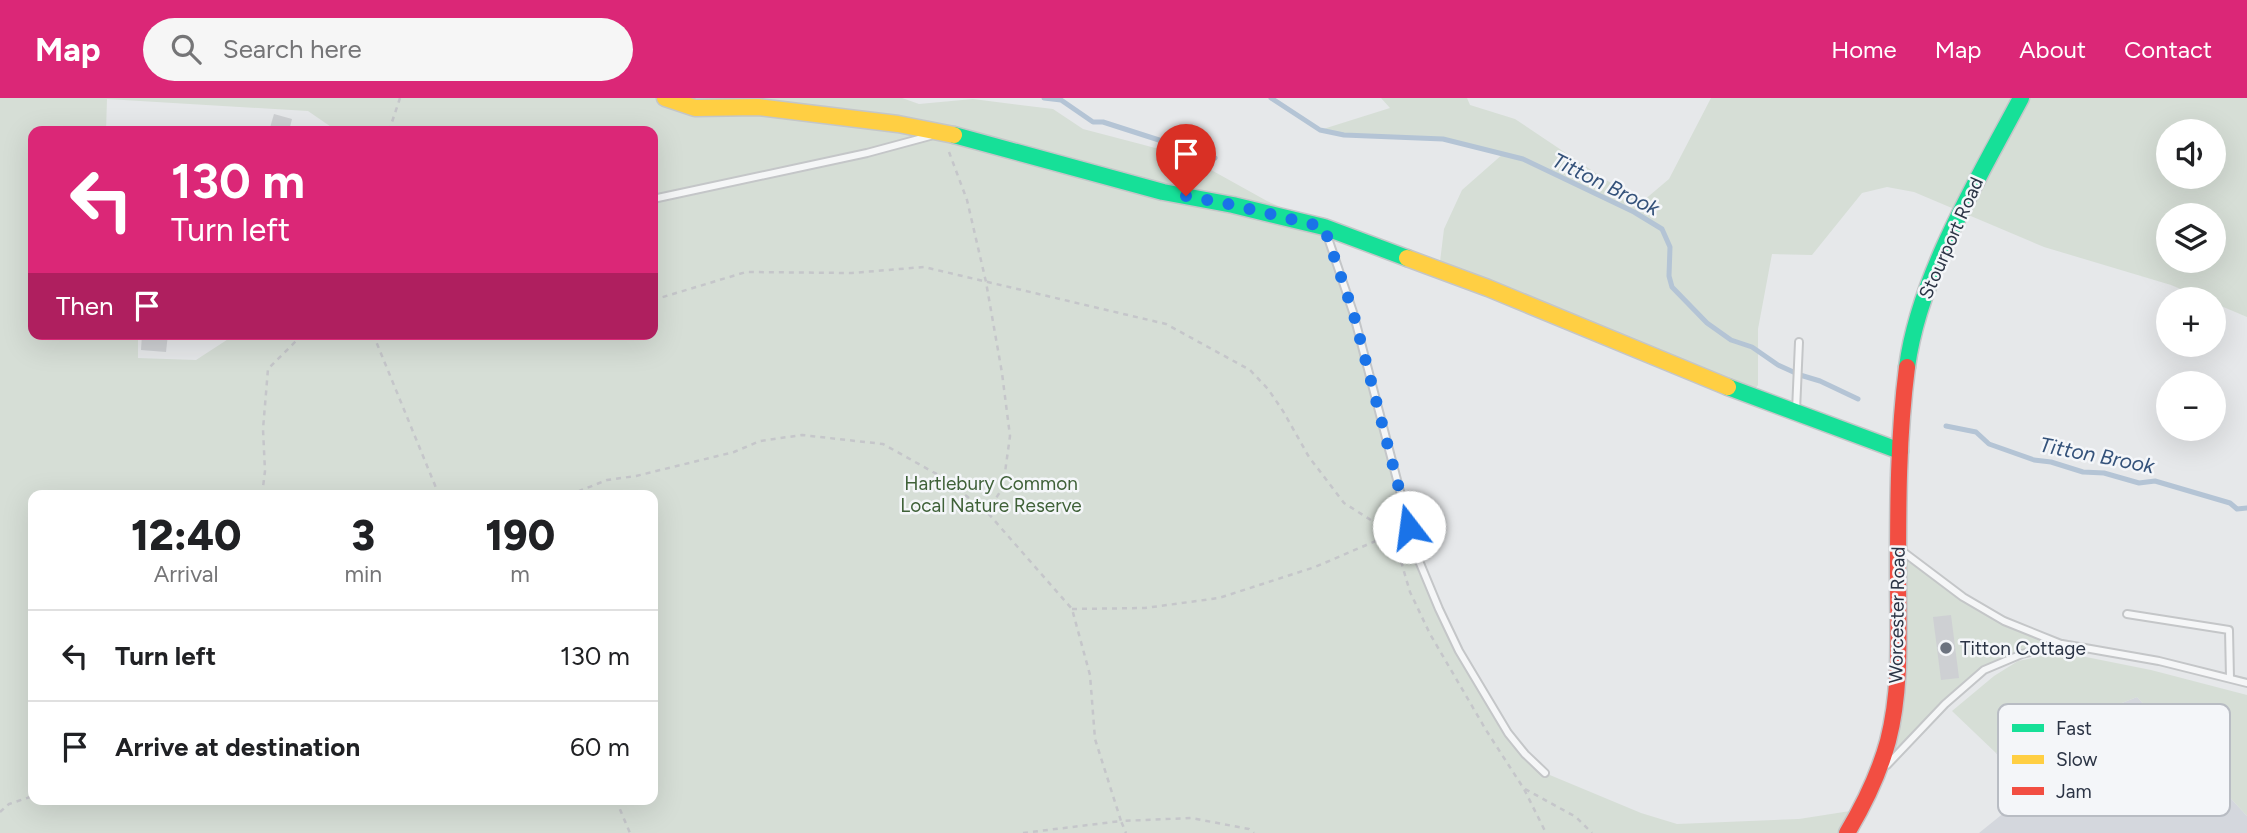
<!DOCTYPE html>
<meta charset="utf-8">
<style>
:root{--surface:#fff;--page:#f6f6f6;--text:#202124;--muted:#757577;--line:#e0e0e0;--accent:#db2777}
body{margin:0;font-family:Figtree,sans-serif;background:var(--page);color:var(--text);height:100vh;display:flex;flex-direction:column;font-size:26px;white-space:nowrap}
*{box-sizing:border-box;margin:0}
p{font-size:23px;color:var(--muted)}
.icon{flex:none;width:38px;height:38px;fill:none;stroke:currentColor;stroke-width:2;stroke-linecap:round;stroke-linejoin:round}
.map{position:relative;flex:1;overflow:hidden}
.sheet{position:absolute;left:28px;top:392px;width:630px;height:315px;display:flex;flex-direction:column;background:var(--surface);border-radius:14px;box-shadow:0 7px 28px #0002}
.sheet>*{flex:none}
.guide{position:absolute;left:28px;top:28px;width:630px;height:214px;border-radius:14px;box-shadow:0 7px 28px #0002;background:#db2777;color:#fff;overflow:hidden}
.buttons{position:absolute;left:2156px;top:21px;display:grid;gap:14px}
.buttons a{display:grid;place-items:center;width:70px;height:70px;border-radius:50%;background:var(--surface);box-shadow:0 7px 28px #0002;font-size:35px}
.pin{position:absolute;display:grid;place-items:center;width:60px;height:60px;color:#fff;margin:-72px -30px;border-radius:50% 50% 50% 0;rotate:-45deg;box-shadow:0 0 7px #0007}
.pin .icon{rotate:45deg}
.me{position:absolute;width:77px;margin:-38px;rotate:345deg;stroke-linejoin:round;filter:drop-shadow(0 0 5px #0008)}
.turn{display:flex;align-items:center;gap:24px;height:147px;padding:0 28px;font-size:32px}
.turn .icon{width:91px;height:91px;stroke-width:2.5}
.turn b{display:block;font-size:49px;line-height:60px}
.then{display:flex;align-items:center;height:66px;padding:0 28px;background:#0003;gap:14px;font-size:26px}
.eta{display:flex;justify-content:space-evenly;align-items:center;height:119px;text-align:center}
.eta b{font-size:42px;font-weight:800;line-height:49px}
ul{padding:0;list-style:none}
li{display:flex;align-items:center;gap:21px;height:91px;padding:0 28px;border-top:2px solid var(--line)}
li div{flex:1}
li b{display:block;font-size:26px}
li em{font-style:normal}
header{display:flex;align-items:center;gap:42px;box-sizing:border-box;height:98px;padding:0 35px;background:var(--accent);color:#fff}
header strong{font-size:33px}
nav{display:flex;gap:38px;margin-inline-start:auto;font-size:24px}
.search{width:490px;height:63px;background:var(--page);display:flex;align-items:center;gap:18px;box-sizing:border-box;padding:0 24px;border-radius:38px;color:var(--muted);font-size:26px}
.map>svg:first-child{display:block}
.built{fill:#d4d7dd}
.green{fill:#d6ded6;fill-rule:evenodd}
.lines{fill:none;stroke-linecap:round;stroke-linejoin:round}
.stream{stroke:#b4c4d5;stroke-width:5}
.building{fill:#ced0d3}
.lane-casing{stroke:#c4c6c8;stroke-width:10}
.fast-casing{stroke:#c4c6c8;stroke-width:19}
.slow-casing{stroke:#c4c6c8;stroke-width:19}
.jam-casing{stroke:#c4c6c8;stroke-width:19}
.path{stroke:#c5c6ca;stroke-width:2.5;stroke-dasharray:5 5;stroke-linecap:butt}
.lane{stroke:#f5f6f7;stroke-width:6}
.fast{stroke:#16e098;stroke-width:16}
.slow{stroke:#ffcf43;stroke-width:16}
.jam{stroke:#f24e42;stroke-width:16}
.route{stroke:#1a73e8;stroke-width:12;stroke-dasharray:0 21.6}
.poi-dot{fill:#6c737f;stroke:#f4f6f9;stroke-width:2.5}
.labels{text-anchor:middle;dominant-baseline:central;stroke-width:5;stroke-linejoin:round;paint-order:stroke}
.street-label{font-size:19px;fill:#2b3445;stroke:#f4f6f9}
.park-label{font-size:19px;fill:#3f6138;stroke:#f4f6f9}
.poi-label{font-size:19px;fill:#2b3445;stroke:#f4f6f9;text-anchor:start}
.water-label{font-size:21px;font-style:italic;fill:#34527a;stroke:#f4f6f9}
.key{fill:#f4f6f9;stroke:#b8bcc3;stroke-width:2}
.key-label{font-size:19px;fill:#2b3445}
</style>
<header>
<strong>Map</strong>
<div class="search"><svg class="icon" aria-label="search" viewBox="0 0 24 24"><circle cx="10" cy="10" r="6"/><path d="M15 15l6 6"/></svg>Search here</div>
<nav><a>Home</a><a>Map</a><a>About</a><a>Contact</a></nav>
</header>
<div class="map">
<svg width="2247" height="735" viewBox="0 0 2247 735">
<rect width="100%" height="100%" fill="#e6e8ea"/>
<path class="built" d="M2137,599L2247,718V735H1979L2026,697L1996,655Z"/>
<g class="green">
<path d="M0,0H902L919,6L973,1L1053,11L1083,31L1186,58L1267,103L1324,129L1353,214L1417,458L1439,511L1508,635L1545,675L1641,715L1677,726L1799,721L1863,711L1847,735H0ZM107,1L308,13L337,33H653V236H236L196,262L138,260V236H33V33H106ZM33,397H653V702H33Z"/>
<path d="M1381,0H1467L1470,7L1515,21L1606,82L1643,103L1669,81L1711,0H2247V219L2214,205V201H2205L2171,187L2044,149L1914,94L1887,89L1862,95L1812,157L1772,156L1758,231V287L1751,297L1439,172L1444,131L1462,92L1504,55L1443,41L1344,37L1320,32L1390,10ZM2168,33H2214V79H2168ZM2168,117H2214V163H2168Z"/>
<path d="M1898,450L1923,470L2004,523L2062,546L2022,556L1984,572L1945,606L1881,674Z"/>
<path d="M2061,554L2151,572L2247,597V718L2137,599L1996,655L1952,613L1994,578L2018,563Z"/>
</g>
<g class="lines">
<g class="stream">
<path d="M1044,0L1061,2L1093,24H1103L1215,60"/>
<path d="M1271,0L1320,32L1344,37L1443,41L1523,61L1634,114L1662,131L1670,149L1669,178L1672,189L1707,225L1731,242L1752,249L1778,267L1800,277L1820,283L1858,301"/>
<path d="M1946,328L1976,334L1989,346L2034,362L2051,364L2083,374L2104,375L2139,385L2155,383L2230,405L2237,411L2247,410"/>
</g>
</g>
<g class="building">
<path d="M274,16L292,21L289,33H269Z"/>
<path d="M142,236H168L166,254L141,252Z"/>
<path d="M1951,517L1959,580L1941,582L1933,519Z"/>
</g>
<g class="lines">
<defs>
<g id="lane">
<path d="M653,101L867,55L930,38"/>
<path d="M1326,134L1353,214L1417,458L1439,511L1459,553L1508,635L1525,656L1545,675"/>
<path d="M1796,313L1799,244"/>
<path d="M1902,453L1963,499L2004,523L2061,546"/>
<path d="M2127,516L2229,532L2230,580"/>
<path d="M1887,667L1945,606L1984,572L2022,556L2062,546L2159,563L2247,585"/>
</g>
<g id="fast">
<path d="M954,37L1163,94L1233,107L1324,129L1407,160"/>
<path d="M1907,269C1919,178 1978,81 2021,0"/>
<path d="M1728,289L1900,353"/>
</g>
<g id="slow">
<path d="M665,0L695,10L758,9L898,26L954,37"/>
<path d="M1407,160L1488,190L1728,289"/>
</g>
<path id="jam" d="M1847,735C1865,705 1879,676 1888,643C1902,589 1898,532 1898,477C1898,408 1898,338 1907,269"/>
</defs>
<use href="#lane" class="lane-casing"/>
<use href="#fast" class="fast-casing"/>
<use href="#slow" class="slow-casing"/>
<use href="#jam" class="jam-casing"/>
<g class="path">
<path d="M389,33L400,0"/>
<path d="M949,54L967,102L986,184L1002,275L1010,338L1003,389L988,413"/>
<path d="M653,202L746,174L852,175L924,169L1166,226L1250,272L1268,291L1283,313L1309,359L1344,405L1393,436L1410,494L1430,536L1486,632L1524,691L1546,735"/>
<path d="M373,236L439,397"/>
<path d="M262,397L265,373L263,331L268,271L303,236"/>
<path d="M569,397L607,382L636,378L734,354L760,343L802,337L883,346L942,379L987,414L1072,511L1090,577L1095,641L1121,723L1191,720L1249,731L1254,735"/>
<path d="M1072,511L1145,510L1219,500L1315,469L1399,433"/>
<path d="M1525,691L1576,719L1592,735"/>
<path d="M616,702L630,735"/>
<path d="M0,714L9,706L33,698"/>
<path d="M1023,735L1121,723L1126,735"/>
</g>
<use href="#lane" class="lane"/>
<use href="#fast" class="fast"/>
<use href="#slow" class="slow"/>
<use href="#jam" class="jam"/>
</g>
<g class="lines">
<path class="route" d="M1186,98L1233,107L1324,129L1353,214L1409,429"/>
</g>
<circle class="poi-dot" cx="1946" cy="550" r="7"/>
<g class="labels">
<g class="street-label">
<text transform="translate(1951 140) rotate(-66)">Stourport Road</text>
<text transform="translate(1897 517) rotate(-89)">Worcester Road</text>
</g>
<g class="park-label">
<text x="991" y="385">Hartlebury Common<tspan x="991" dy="22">Local Nature Reserve</tspan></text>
</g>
<g class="poi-label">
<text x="1960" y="550">Titton Cottage</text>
</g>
<g class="water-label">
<text transform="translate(1606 86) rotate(26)">Titton Brook</text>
<text transform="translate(2097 357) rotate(11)">Titton Brook</text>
</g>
</g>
<rect x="1998" y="606" width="232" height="112" rx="10" class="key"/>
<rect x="2012" y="626" width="32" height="8" fill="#16e098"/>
<rect x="2012" y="657" width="32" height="9" fill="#ffcf43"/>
<rect x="2012" y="689" width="32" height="8" fill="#f24e42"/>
<g class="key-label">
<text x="2056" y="637">Fast</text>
<text x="2056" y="668">Slow</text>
<text x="2056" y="700">Jam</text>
</g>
</svg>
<div class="buttons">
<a><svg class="icon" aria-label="sound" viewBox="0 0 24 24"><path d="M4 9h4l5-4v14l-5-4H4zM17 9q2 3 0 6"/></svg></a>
<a><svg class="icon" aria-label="layers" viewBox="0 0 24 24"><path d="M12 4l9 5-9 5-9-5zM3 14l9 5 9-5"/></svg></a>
<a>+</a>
<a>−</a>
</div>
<div class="pin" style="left:1186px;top:98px;background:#d93025"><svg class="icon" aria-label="arrive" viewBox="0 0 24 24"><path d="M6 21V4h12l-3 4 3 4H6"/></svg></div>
<svg class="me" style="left:1409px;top:429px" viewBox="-20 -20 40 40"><circle r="19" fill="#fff"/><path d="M0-13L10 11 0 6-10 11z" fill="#1a73e8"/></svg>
<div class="guide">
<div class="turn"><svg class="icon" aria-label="left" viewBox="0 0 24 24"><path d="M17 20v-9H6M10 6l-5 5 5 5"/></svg><div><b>130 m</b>Turn left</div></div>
<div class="then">Then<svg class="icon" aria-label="arrive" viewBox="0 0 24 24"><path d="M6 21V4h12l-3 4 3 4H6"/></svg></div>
</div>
<section class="sheet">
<div class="eta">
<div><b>12:40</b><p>Arrival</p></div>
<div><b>3</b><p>min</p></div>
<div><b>190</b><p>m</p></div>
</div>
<ul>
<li><svg class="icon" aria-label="left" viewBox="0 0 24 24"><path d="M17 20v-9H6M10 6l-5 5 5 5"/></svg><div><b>Turn left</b></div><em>130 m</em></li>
<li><svg class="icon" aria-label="arrive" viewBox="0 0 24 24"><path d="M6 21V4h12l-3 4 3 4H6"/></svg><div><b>Arrive at destination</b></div><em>60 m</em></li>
</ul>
</section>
</div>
